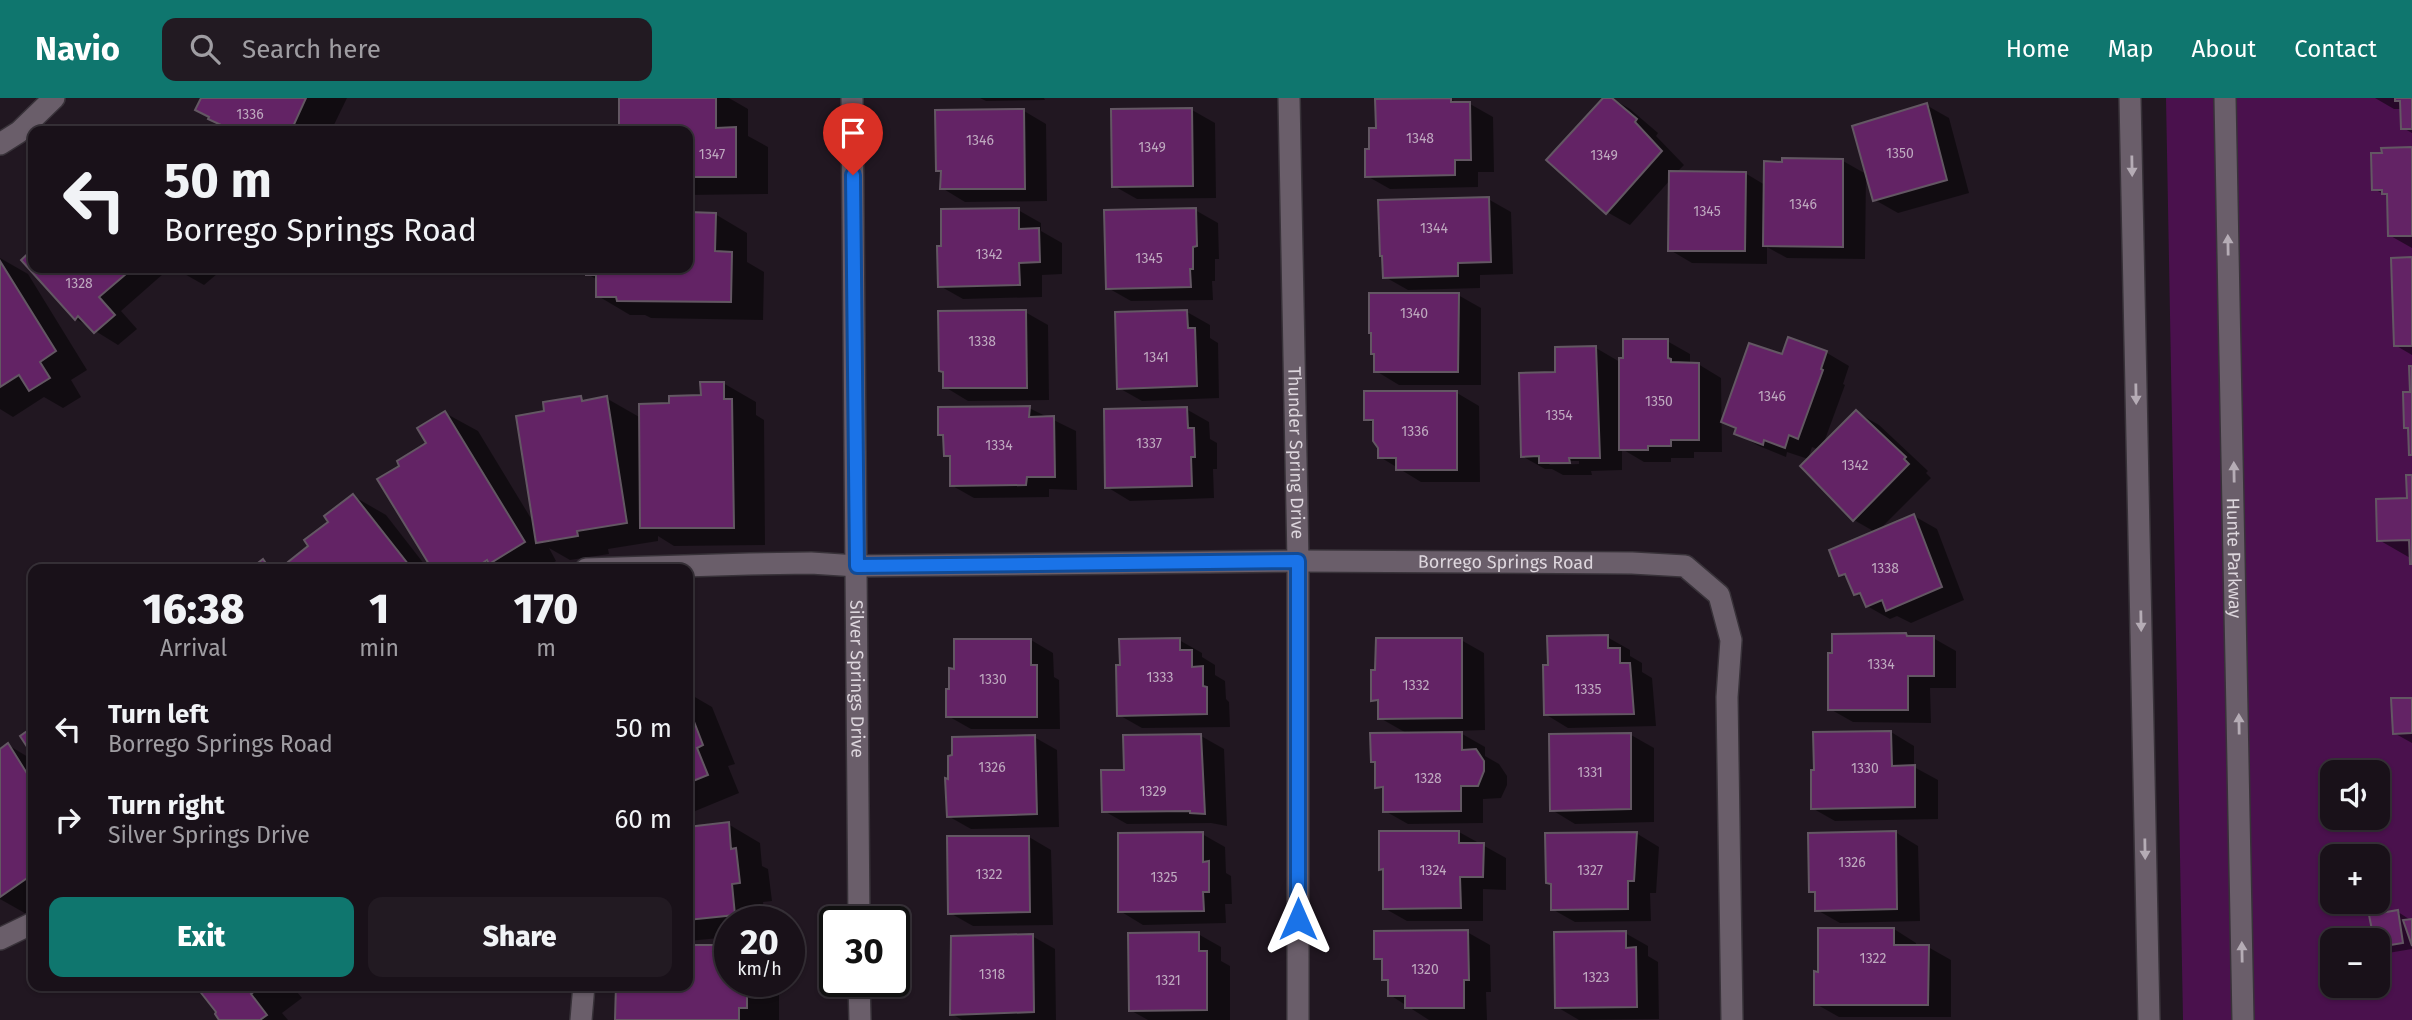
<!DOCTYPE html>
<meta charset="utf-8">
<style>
:root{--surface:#191119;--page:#221a22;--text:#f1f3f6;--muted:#9f9da2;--line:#373138;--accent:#0f766e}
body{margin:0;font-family:"Fira Sans",sans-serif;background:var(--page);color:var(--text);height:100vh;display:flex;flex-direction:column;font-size:26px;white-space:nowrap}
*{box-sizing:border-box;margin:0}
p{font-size:23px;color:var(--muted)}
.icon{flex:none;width:38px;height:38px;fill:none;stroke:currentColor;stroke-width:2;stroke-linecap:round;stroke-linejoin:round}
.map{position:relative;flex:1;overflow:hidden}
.panel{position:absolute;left:28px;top:466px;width:665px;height:427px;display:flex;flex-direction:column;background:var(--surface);border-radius:14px;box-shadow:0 2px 5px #0004,0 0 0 2px var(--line)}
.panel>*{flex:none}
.banner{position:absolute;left:28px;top:28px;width:665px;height:147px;border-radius:14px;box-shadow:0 2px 5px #0004,0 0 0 2px var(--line);background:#191119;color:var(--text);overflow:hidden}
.controls{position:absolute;left:2320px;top:662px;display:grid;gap:14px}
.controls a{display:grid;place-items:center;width:70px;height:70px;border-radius:14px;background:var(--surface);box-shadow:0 2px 5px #0004,0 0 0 2px var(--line);font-size:35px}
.speed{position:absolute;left:714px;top:808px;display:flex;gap:14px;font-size:35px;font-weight:700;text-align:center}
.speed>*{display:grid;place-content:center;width:91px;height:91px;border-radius:50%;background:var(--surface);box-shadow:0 2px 5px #0004,0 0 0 2px var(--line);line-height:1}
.speed small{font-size:18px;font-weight:400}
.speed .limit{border:4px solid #111;border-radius:10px;background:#fff;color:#111}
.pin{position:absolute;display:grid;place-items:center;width:60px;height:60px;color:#fff;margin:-72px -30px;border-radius:50% 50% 50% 0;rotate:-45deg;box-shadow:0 0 7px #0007}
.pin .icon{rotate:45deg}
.me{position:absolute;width:77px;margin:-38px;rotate:0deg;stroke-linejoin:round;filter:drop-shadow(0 0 5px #0008)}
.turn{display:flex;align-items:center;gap:24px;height:147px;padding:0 21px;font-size:32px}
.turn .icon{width:91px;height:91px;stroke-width:2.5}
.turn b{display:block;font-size:49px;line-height:60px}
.eta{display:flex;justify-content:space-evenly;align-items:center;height:119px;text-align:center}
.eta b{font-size:42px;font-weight:800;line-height:49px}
.cta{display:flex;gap:14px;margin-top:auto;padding:14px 21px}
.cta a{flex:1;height:80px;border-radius:14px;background:var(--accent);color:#fff;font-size:28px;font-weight:800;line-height:80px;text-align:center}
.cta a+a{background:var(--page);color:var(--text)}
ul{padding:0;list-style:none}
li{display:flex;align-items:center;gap:21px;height:91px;padding:0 21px}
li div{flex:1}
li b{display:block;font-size:26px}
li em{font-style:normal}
header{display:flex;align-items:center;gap:42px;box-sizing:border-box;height:98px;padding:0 35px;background:var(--accent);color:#fff}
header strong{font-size:33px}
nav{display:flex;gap:38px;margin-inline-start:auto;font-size:24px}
.search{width:490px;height:63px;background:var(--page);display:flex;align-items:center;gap:18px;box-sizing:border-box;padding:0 24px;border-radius:14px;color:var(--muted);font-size:26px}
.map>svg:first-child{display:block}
.green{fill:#4a114d;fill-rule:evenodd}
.shadow{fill:#0007;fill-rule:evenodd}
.building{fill:#632365;stroke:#635763;stroke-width:2}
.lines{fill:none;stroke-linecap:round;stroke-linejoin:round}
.street-casing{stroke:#383239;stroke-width:24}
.secondary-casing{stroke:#383239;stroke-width:24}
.street{stroke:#6a5e6a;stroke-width:21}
.secondary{stroke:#6a5e6a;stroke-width:21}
.oneway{fill:#b5acb5}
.route-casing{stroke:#114b97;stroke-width:18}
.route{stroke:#1a73e8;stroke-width:12}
.labels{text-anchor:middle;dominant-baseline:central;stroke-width:7;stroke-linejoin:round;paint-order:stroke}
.number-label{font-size:14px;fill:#bea9bf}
.street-label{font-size:18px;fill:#ddd6dd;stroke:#180e18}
</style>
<header>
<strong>Navio</strong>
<div class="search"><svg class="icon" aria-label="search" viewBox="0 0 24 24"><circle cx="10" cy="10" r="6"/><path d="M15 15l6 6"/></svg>Search here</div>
<nav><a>Home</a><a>Map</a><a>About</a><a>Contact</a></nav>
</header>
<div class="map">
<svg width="2412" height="922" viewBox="0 0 2412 922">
<rect width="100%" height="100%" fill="#211721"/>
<path class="green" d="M2166,0H2412V922H2183ZM2333,674H2378V719H2333ZM2333,758H2378V803H2333ZM2333,842H2378V887H2333Z"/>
<g class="shadow">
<path d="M202,0H347L331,33H233L210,20Z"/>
<path d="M620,0H729L748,11V38L768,49V96L688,97V33H621Z"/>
<path d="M980,0H1044L1045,2L986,3Z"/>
<path d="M1606,0H1611L1630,11L1658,35L1656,38L1684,67L1677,74L1745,75L1765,87L1843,63L1866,76L1865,161L1787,160L1767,149V166L1692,165L1670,152L1671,81L1630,127L1607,114Z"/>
<path d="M2375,0H2412V35L2403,30L2402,11H2394Z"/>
<path d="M1451,1L1459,6H1470L1493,19L1494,74H1478V89L1390,91L1367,78L1371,53Z"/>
<path d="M1926,7L1949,20L1969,95L1898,115L1875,102Z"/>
<path d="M1113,12H1192L1215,25L1216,100L1137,101L1114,88Z"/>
<path d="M1024,13L1046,26L1047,103L965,104L942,90V75L937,72Z"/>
<path d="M2412,51V150L2389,137V99L2374,91Z"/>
<path d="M1488,101L1511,114L1513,176L1480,177V190L1408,192L1385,179Z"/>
<path d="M1018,112L1041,125V133L1062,145V176L1042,177V199L963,201L940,188Z"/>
<path d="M1195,112L1218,125L1219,161H1215V183H1212L1213,202L1131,203L1108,190Z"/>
<path d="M688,116H715L747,135V164L764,174L763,222L651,220L645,217H630L598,198V182L587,176V170H688Z"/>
<path d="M33,154V170H158L163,176L121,213L137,231L118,247L76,221L24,162Z"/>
<path d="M0,160L28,176L87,272L71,282L81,299L63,310L44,299L13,319L0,311Z"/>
<path d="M2412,161V257L2395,247Z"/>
<path d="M174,170H224L204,187Z"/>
<path d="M1458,197L1481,210V287H1399L1376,273Z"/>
<path d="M1025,214L1048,227L1049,302L968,303L945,289Z"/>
<path d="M1187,214L1210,227V240L1218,245L1219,300L1142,303L1119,290Z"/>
<path d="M1789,241L1827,255L1849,268L1843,286L1845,287L1823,347L1856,314L1879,327L1928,373L1926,375L1931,380L1879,432L1914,418L1937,431L1964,502L1911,525L1897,518L1890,521L1867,508L1864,501L1856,496L1849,481L1841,477L1875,434L1854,422L1819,352L1812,349L1808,361L1787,354L1786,359L1759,348L1736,335L1737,332L1723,323L1783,258Z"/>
<path d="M1667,243L1690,256V266H1698L1721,280L1722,354H1694V360H1671V364H1644L1622,351V372L1591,373L1592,377H1563L1552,371H1545L1522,358L1557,276L1596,250L1620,264ZM1546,363H1579V366L1550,367Z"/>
<path d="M723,285L756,304V317L764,322L765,447L674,448L658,438V443L608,451L609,456L570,462L549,450L556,463L543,471H434L402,368L429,345L445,315L478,333L535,427L546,314L581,300L587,303L606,300L641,320L671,307L703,299Z"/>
<path d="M1457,295L1479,308L1480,384H1421L1380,359L1375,326L1365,321Z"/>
<path d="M1029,310L1076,333L1077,392L1049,391V399L974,400L951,387V360L945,357V338L940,336Z"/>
<path d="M1186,311L1209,324L1210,341L1217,345V371H1213L1214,400L1130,403L1107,389Z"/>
<path d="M2412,379V465V461L2379,442L2409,402Z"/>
<path d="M353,398L386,417L428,471H295L311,448Z"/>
<path d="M1906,537L1912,540H1933L1956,553V590H1930L1931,625L1853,624L1830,611Z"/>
<path d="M1607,539L1630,552V558L1642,565V574L1652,580L1656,628L1568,630L1545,616L1550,569Z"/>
<path d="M1031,542L1053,555L1054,579L1059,582L1060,631H971L948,618Z"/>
<path d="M1179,542L1202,555V559L1215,567V577L1225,583L1226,601L1229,604L1230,629L1142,630L1119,617L1122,568Z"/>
<path d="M1461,542L1484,555L1485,632L1457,633L1485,649V658L1499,666L1507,678V687L1501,700L1483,701V725L1408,726L1385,713V693L1377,689V666L1373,663L1408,636L1380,620V605L1373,602Z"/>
<path d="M688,595L712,609L735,666L728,668L739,695L688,716Z"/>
<path d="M2412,601V645L2394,635Z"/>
<path d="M1891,634L1914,648V669L1938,682V721L1835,723L1812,710L1816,674Z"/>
<path d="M1631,637L1654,650V724L1575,726L1552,712Z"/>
<path d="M1201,638L1224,651L1227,728L1211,725L1127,726L1104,713Z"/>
<path d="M1034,639L1057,652L1059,729L971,731L948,718L950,683Z"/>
<path d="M8,647L33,662V816L30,818L0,801V653Z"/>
<path d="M728,726L760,745L762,768L768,771L772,803L763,804L766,824H730V839L688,843V731Z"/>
<path d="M1459,734L1506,760V792L1483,791V823H1407L1384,810V773L1380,771Z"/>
<path d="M1895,734L1918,748L1920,823L1840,825L1817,812V796L1811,793Z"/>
<path d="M1636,735L1659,749L1656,795H1650L1651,823L1575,824L1552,811V787L1547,784Z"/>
<path d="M1202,736L1225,749L1226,775L1231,778L1232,806H1225L1226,825L1143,827L1120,813Z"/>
<path d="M1029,739L1051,752L1053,827L973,828L950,815Z"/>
<path d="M2398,814L2412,823V851L2388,855L2378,849V842Z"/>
<path d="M1894,831L1916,845V849H1928L1951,862V919H1839L1816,906Z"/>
<path d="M1467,834L1490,847L1491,894H1486L1487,922H1429L1390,897V885L1384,881V864L1376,860Z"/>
<path d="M1625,835L1648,848V858L1658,864L1659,921L1579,922L1557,909Z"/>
<path d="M1198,836L1221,849V863L1230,868V922H1148L1130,912Z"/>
<path d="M1032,838L1055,851L1056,922H962L952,916Z"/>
<path d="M688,848H730V884H773V890L779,893V922H617L688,887Z"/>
<path d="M198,887H306L297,894L302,900L282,915L288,922H221L218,914Z"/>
</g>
<g class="building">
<path d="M201,0H306L291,33H234L208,21L209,19L195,12Z"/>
<path d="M619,0H716V30L736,29V79H688V33H619Z"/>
<path d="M1451,0V4H1470L1471,62H1455V77L1365,79V51H1369V30H1376L1375,1Z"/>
<path d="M1603,0H1612L1637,21L1635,24L1662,53L1606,116L1546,62Z"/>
<path d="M2395,0H2412V31H2401L2400,3H2395Z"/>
<path d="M1927,5L1947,82L1873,103L1852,28Z"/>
<path d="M1192,10L1193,88L1112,89L1111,11Z"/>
<path d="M1024,11L1025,91H940L941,73H936L935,12Z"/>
<path d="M2412,49V138H2388L2387,96H2382V92H2372L2371,55H2382L2381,50Z"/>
<path d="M1782,60L1843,61V149L1763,148L1764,63L1782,64Z"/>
<path d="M1669,73L1746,74L1745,153H1668Z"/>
<path d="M1489,99L1491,164L1458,165V178L1383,180L1382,158H1380L1378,102Z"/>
<path d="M1019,110V131L1039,130L1040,164L1019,165L1020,187L938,189L937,148H941V111Z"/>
<path d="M1196,110L1197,148L1193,149V171H1190L1191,189L1106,191L1104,112Z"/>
<path d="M688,114L716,115L715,153L732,154L731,204L617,203L616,199H596V177H586V170H688Z"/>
<path d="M33,151V170H133L99,199L115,217L94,235L78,218L75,222L21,162Z"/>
<path d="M2412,159V248H2394L2391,160Z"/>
<path d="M0,163L56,253L40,264L50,280L29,293L19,277L0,289Z"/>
<path d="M1369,195H1459L1458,274H1374V256H1371V235H1369Z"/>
<path d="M1026,212L1027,290H943V274L939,273L938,213Z"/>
<path d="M1187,212L1188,230H1195L1197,288L1117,291L1115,214Z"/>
<path d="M1788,239L1827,253L1821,271L1823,272L1798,341L1789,337L1785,350L1764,342L1763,347L1734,336L1736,330L1721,324L1749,245L1782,256Z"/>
<path d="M1623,241H1668V260L1671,261V264L1699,265V342H1671V348H1648V352H1619V260H1623Z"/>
<path d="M1596,248L1600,360H1569L1570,365H1539V358L1521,359L1519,275L1555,274V249Z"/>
<path d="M2409,268H2412V357H2409L2408,330H2404L2403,294H2410Z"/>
<path d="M700,284H724V301H732L734,430H640L639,306L669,305V298L701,297Z"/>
<path d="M1364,293H1457V372H1396V360H1378V350L1373,343V322H1364Z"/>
<path d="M581,298L582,303L607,298L627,425L577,433L578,438L536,445L516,318L544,313L543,304Z"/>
<path d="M1030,308L1029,319L1054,318L1055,379H1027L1026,387L950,388V358H944L943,337H938V309Z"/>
<path d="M1187,309L1188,330H1194L1195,359H1191L1192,388L1105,390L1104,311Z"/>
<path d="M1856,312L1906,359L1904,361L1909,366L1853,423L1800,368Z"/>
<path d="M445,313L525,444L489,466L487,462L474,471H432L377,381L399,368L397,363L426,345L417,330Z"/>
<path d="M2406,377H2412V466H2410L2409,442L2377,443L2376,401L2407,400Z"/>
<path d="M353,396L412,471H293L288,464L308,448L304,442L328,424L324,418Z"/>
<path d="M1914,416L1942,489L1886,513L1882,502L1866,509L1860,495L1854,497L1845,476L1839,478L1829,452Z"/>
<path d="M263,461L270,471H250Z"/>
<path d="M1906,535L1907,538H1934V578H1908V612H1828V555H1832V536Z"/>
<path d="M1608,537V550H1620V565H1630L1634,616L1544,617L1543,567H1548L1547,538Z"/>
<path d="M1180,540V552H1192V569L1203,568V588L1207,589V616L1117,618L1116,567H1120L1119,541Z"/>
<path d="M1376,540H1462V620L1378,621V602L1371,603V572H1375Z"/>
<path d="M954,541H1031V567H1037V619H946V591H949V570L954,571Z"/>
<path d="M2391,600H2412V635L2393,636Z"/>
<path d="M688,608L703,647L697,650L708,677L688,685Z"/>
<path d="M33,629V658L20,638Z"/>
<path d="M1891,633L1892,668L1915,667V709L1811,711V672H1814L1813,634Z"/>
<path d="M1462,634V652L1476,651L1484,663V673L1478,688H1461V713L1383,714V689L1375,690V664H1371L1370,635Z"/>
<path d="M1631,635V711L1550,713L1549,636Z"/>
<path d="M1201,636L1205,716L1190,715V713L1102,714L1101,672H1124L1123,637Z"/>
<path d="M1035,637L1037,716L947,719L945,680L948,681V658L952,657V639Z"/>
<path d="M8,645L33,685V776L0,799V651Z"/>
<path d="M729,724L731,751L736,750L740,785L732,786L735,817L688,822V729Z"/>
<path d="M1379,733H1459V745H1484L1483,779H1460L1461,810L1383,811V771L1379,772Z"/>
<path d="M1896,733L1897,811L1815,813V794H1809L1808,735Z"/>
<path d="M1203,734V764L1209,763V794H1203L1204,813L1118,814V735Z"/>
<path d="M1637,734L1634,783H1628V811L1551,812V786L1546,785L1545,735Z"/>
<path d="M947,738H1029L1030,814L948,816Z"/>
<path d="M2398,812L2403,845L2378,849V842H2374L2369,817Z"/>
<path d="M2412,821V848L2403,822Z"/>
<path d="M1818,830H1894V847H1929L1928,907H1814V873L1818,874Z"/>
<path d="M1468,832L1469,882H1464V910H1405V898H1388V882H1382V861H1374V833Z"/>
<path d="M1626,833V850L1636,849L1637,909L1555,910L1554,834Z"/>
<path d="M1199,834V853H1207V912L1129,913L1128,835Z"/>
<path d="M1033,836L1034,914L950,917L951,838Z"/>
<path d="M688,847H730V884H747V910H739V922H615L616,887H688Z"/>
<path d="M195,887H262L251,896L267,917L260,922H219L215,916L216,914Z"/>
</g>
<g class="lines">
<defs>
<g id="street">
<path id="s1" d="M852,0L859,824"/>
<path id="s2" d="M1289,0L1298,463V922"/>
<path d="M0,46L19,34L54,0"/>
<path id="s3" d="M586,471L749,466L811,465L857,468L1298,463L1632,465L1685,468L1719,497L1731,542L1727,599L1732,922"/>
<path d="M0,841L33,825"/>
<path d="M859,884L860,922"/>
<path d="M581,922L584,887"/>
</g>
<g id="secondary">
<path d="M2130,0L2149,922"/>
<path id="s4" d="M2225,0L2243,922"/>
</g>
</defs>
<use href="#street" class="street-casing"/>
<use href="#secondary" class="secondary-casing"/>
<use href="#street" class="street"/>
<use href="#secondary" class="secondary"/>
</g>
<defs><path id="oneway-solid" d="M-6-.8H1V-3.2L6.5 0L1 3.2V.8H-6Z" transform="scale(1.75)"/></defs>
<g class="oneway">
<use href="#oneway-solid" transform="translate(2132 68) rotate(89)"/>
<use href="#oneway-solid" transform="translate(2228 147) rotate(-91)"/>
<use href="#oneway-solid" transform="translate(2136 296) rotate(89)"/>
<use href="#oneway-solid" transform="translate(2234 374) rotate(-91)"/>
<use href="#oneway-solid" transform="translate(2141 523) rotate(89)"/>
<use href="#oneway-solid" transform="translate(2239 626) rotate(-91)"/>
<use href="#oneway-solid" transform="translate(2145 751) rotate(89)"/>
<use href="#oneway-solid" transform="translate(2242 854) rotate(-91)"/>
</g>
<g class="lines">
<defs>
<path id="route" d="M853,77L857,468L1298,463V821"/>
</defs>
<use href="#route" class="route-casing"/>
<use href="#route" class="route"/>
</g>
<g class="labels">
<g class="number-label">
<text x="250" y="16">1336</text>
<text x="1420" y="40">1348</text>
<text x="980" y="42">1346</text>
<text x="1152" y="49">1349</text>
<text x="1900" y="55">1350</text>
<text x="712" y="56">1347</text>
<text x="1604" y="57">1349</text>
<text x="1803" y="106">1346</text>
<text x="1707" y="113">1345</text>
<text x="1434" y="130">1344</text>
<text x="989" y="156">1342</text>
<text x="1149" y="160">1345</text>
<text x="79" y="185">1328</text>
<text x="1414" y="215">1340</text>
<text x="982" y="243">1338</text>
<text x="1156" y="259">1341</text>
<text x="1772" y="298">1346</text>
<text x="1659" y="303">1350</text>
<text x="1559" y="317">1354</text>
<text x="1415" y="333">1336</text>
<text x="1149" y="345">1337</text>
<text x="999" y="347">1334</text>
<text x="1855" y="367">1342</text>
<text x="1885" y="470">1338</text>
<text x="1881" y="566">1334</text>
<text x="1160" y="579">1333</text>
<text x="993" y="581">1330</text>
<text x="1416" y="587">1332</text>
<text x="1588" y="591">1335</text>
<text x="992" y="669">1326</text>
<text x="1865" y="670">1330</text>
<text x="1590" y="674">1331</text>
<text x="1428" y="680">1328</text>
<text x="1153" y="693">1329</text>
<text x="1852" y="764">1326</text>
<text x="1433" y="772">1324</text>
<text x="1590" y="772">1327</text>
<text x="989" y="776">1322</text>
<text x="1164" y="779">1325</text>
<text x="1873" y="860">1322</text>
<text x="1425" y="871">1320</text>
<text x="992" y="876">1318</text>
<text x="1596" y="879">1323</text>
<text x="1168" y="882">1321</text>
</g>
<g class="street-label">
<text stroke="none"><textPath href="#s2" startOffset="355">Thunder Spring Drive</textPath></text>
<text stroke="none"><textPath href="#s4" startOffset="460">Hunte Parkway</textPath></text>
<text stroke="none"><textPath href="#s3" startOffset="920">Borrego Springs Road</textPath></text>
<text stroke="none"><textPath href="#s1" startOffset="581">Silver Springs Drive</textPath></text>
</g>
</g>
</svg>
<div class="controls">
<a><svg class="icon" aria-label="sound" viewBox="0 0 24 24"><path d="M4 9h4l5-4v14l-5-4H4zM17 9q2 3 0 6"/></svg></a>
<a>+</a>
<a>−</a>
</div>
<div class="speed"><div>20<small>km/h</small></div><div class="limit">30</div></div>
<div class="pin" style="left:853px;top:77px;background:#d93025"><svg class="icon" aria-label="arrive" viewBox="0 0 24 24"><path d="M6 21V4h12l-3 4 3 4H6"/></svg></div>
<svg class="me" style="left:1298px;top:821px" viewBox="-20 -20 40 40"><path d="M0-17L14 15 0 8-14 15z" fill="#1a73e8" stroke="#fff" stroke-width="4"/></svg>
<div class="banner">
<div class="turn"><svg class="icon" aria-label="left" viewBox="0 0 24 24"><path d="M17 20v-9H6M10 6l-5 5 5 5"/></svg><div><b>50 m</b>Borrego Springs Road</div></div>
</div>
<section class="panel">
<div class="eta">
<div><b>16:38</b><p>Arrival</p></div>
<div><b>1</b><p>min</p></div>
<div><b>170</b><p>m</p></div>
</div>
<ul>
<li><svg class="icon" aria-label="left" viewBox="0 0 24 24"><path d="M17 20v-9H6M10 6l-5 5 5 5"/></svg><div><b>Turn left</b><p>Borrego Springs Road</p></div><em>50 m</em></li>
<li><svg class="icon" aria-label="right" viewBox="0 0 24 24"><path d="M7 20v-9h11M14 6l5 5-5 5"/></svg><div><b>Turn right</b><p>Silver Springs Drive</p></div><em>60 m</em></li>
</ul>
<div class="cta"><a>Exit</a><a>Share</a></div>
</section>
</div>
